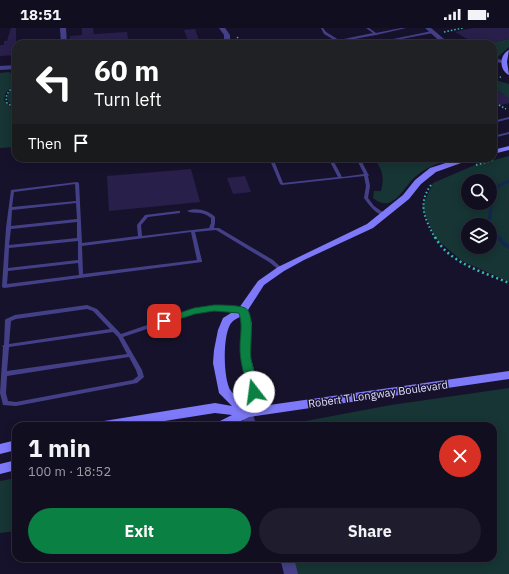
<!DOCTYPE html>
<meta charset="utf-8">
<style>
:root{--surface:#110e20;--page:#1e1c2d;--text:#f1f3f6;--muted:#9c9ca5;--line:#302e3e;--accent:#0b8043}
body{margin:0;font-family:"IBM Plex Sans",sans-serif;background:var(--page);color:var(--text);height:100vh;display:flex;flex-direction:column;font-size:15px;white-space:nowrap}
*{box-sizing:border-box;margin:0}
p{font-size:13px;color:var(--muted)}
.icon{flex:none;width:22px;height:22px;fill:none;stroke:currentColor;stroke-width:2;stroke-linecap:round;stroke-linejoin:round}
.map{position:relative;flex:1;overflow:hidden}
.side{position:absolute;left:12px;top:394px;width:485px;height:140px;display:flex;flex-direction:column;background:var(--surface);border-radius:12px;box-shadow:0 2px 10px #0003,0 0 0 1px var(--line)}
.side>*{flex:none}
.hud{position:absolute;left:12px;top:12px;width:485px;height:122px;border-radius:12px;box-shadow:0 2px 10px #0003,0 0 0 1px var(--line);background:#202124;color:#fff;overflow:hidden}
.buttons{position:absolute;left:461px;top:146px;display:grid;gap:8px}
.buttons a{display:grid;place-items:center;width:36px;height:36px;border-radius:50%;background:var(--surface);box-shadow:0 2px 10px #0003,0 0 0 1px var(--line);font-size:20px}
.pin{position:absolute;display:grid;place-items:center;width:34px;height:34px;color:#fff;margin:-17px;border-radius:8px;box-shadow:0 2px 6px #0006}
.me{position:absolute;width:44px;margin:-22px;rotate:345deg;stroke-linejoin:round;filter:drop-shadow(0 0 3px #0008)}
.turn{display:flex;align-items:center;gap:14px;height:84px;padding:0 16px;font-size:18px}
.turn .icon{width:52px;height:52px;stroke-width:2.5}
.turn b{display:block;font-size:28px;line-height:34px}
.then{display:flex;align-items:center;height:38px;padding:0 16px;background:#0003;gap:8px;font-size:15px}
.round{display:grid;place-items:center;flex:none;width:42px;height:42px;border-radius:21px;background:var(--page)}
.overview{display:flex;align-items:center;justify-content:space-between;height:68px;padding:0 16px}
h1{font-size:24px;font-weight:700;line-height:30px}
.cta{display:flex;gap:8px;margin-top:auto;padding:8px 16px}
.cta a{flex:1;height:46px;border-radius:24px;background:var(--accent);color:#fff;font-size:16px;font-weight:700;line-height:46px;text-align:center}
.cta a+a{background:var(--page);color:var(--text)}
.status{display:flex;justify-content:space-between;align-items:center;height:28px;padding:0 20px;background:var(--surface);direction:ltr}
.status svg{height:11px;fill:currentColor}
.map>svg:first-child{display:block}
.green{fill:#163534;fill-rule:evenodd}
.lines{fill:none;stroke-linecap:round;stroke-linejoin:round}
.stream-far1{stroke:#122850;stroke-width:3}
.stream{stroke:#122850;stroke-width:4}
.building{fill:#291f4b}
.path-far2{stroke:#37b9b3;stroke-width:1.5;stroke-dasharray:1.5 2;stroke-linecap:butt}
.path-far1{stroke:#37b9b3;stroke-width:2;stroke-dasharray:1.5 2.5;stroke-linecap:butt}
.path{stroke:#37b9b3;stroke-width:2.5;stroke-dasharray:2 3;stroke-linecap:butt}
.lane{fill:#444088;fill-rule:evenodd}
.street{fill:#444088;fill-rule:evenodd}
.secondary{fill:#7e79f9;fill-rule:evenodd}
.route{fill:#0b8043;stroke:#07532c}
.labels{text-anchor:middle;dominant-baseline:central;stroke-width:3;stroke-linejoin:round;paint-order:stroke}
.street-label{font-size:11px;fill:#e2defe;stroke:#17122b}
</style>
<div class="status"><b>18:51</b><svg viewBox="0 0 49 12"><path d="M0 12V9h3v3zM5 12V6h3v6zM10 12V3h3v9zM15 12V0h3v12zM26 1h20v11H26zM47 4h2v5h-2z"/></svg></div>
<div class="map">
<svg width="509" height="546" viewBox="0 0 509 546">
<rect width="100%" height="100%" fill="#17122b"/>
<g class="green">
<path d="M509,11V19L498,29L493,30V16H484Z"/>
<path d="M9,44L16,48V56L6,64L4,72L10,79L16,82V119L0,120V45Z"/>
<path d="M495,52L509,56V74L503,66L493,60L496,59L493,57V53Z"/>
<path d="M16,58V80L8,74C5,66 10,63 16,58Z"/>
<path d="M509,128V254L462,233L435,210L422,179L433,155L475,137ZM468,153H490V175H468ZM468,197H490V219H468Z"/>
<path d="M374,130H453C439,135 427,139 416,148C403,159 393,187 373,170L374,163H381C385,148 382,142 374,130Z"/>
<path d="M509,360V546H291L287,530H493V398H279L391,377Z"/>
<path d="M16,450V503L0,505V453Z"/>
</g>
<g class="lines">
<g class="stream-far1">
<path d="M489,197L491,177L498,158L509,153"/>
<path d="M490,199L499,210"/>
</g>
<path class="stream" d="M498,209L505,217L509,219"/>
</g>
<g class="building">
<path d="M11,0H16V27L0,28V17H4V13H7Z"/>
<path d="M82,0H93L94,6L127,4L129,16H70V8L82,7Z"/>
<path d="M472,0H509V11L484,16H476L455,4Z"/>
<path d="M195,1L199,12L188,13L184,2Z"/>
<path d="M493,60L509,70V75L493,79Z"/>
<path d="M191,141L200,174L109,183L107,148Z"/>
<path d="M245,148L251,164L233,166L227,150Z"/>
</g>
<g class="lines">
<g class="path-far2">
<path d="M444,4L463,0"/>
<path d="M237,9L245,16"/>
<path d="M493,51L501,49"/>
<path d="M16,57C10,62 4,66 7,75L16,81"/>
<path d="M499,77L506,81"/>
</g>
<g class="path-far1">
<path d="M476,137L493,132"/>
<path d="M431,157C417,176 425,191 435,210"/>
</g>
<path class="path" d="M435,209C449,235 483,244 509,255"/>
<g class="lane">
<path d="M321,0H323L326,4L339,12L373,5L366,0H369L376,5L401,0H406L376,7L327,16H322L336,13L324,6Z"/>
<path d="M432,3H433V5L375,16H369Z"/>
<path d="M509,89V91L493,95V93Z"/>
<path d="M509,104V106L493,110V108Z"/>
<path d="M98,130H102L103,133L132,130H146L144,131L101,135L99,134Z"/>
<path d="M269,130H273L283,155L338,149L328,130H332L342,149L364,146L356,130H360L368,146L369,147L368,148L370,158L368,170L374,178L387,187V188C377,188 369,177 364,170L366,158L364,148L282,157L280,156Z"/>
<path d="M77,154L79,155L82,215L138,208L137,197L145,187L178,183H180V185L148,189L141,197L142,208L209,200L211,195V190C201,182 196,187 187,183C196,179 208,182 215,189V195L214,200H219L273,232L283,241V242H279L269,234L216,202L195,204L202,233V234L4,260L2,259V258L6,200L11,162ZM75,156L76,173L12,179L14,164ZM76,175L77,191L11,198L12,182ZM77,194V210L9,217L11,201ZM191,204L197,232L83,246L82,218ZM78,213V232L8,240L9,220ZM78,235L79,247L7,256L8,243Z"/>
<path d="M87,277L97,281L121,306L194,281L214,278L242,280L245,282L242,284L214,282L195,285L123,309L142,342L144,349L137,355L16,378L3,377L0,365L3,319L2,318L4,317L5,292L6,291L15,287ZM87,281L93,283L110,301L9,316L11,293L16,291ZM113,304L118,309L127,326L7,343L9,319ZM129,329L136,342L138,348L133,352L16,374L8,373L6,365L7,348Z"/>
</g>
<g class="street">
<path d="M60,0H66L67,16H61Z"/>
<path d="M219,0H225L230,7V12L226,16H219L224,11V7Z"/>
<path d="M425,0H431L450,16H443Z"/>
<path d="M493,30L507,33L504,35L493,34Z"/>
<path d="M16,37V41L0,42V38Z"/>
<path d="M247,380L251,382L257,398H245L241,385L243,382Z"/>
<path d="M280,530H294L298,546H284Z"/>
</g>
<g class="secondary">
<path d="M509,22L507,34L509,47C499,42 499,27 509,22Z"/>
<path d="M509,118V122L493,126V122Z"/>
<path d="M461,130H475L436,144L421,156L409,171L373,200L304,232L284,243L264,257L248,282L252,296L250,319L251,331L261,366L255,379L509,343V351L249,389L231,398H214L216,395L232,387L215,385L133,398H98L100,395L104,393L215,375L232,378L219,365L213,335L214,322L218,302L223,290L239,280L258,253L278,239L367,196L403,167L415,152L430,140ZM240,289L242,296L240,319L241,331L249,366L245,376C241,372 234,368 231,363C223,353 222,304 232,294C234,292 237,290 240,289Z"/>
<path d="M16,412V422L0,426V416Z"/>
<path d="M16,432V442L0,446V436Z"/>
</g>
</g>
<path class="route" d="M214,277C221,277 239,277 245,280C256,285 249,320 251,331C253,342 257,353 259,364L258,367H251L249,364C245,350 240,335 240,320C240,307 243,298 239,285L214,283L195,286L164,296L160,293L161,291L194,280Z"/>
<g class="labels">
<g class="street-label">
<text transform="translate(378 366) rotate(-8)">Robert T Longway Boulevard</text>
</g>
</g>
</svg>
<div class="buttons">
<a><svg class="icon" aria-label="search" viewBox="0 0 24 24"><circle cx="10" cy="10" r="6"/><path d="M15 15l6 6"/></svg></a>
<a><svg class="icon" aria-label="layers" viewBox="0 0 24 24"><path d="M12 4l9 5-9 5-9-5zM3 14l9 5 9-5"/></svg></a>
</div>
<div class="pin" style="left:164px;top:293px;background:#d93025"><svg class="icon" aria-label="arrive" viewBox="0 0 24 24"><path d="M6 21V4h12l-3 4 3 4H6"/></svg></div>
<svg class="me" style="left:254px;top:364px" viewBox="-20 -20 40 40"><circle r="19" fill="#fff"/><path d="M0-13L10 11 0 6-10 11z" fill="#0b8043"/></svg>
<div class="hud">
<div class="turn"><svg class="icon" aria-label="left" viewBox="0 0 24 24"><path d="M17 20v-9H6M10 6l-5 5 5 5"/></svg><div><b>60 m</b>Turn left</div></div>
<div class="then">Then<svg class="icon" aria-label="arrive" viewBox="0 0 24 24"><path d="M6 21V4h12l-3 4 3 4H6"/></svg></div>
</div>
<section class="side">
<div class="overview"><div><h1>1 min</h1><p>100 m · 18:52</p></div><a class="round" style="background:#d93025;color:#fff"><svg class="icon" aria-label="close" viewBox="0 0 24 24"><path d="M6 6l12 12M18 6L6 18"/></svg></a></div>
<div class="cta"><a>Exit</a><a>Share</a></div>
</section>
</div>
